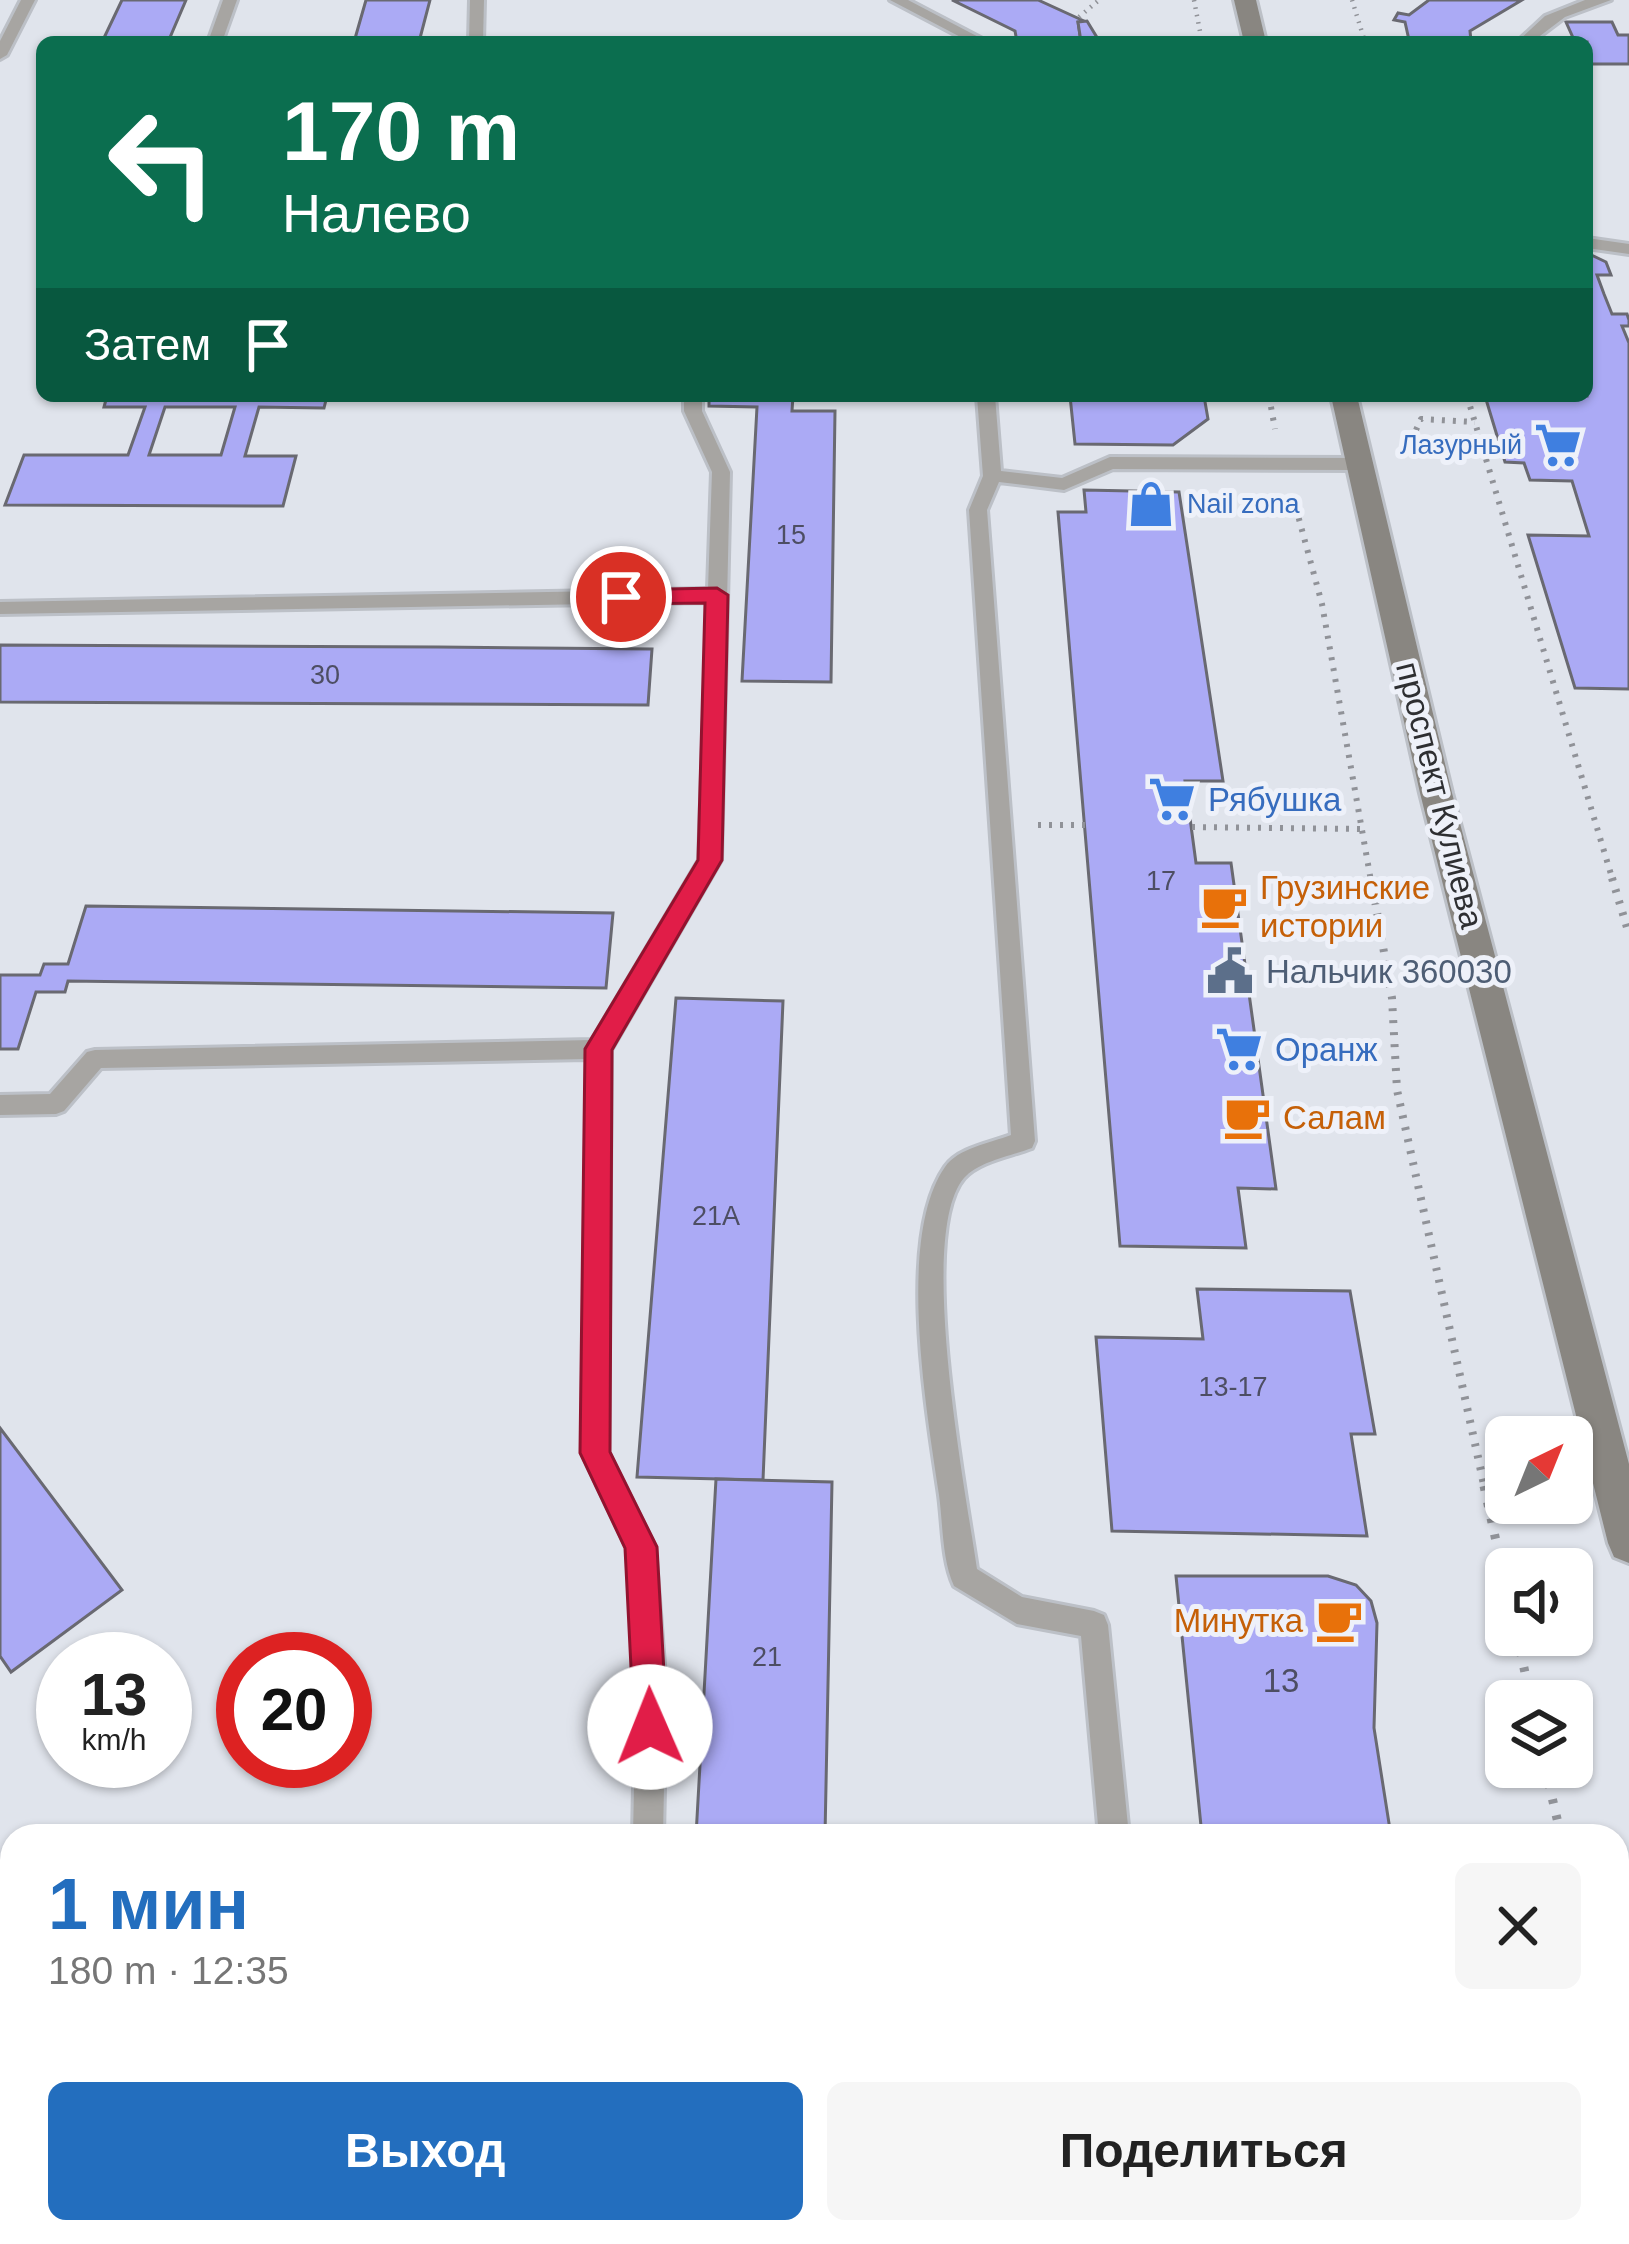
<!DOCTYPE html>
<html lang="ru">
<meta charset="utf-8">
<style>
:root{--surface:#fff;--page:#f6f6f6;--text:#222;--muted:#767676;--accent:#236ebe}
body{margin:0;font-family:Arial,sans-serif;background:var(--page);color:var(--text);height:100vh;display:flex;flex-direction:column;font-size:45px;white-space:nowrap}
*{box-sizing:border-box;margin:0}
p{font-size:39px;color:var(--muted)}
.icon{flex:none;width:66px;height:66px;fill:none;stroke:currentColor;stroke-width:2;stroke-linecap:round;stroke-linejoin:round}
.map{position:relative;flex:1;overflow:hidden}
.sheet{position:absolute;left:0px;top:1824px;width:1629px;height:420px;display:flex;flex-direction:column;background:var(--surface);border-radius:36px 36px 0 0;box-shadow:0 3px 9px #0004}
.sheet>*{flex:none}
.banner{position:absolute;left:36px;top:36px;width:1557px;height:366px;border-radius:18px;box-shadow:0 3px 9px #0004;background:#0b6e4f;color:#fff;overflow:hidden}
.needle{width:78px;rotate:43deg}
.controls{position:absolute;left:1485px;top:1416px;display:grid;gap:24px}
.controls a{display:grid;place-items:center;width:108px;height:108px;border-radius:18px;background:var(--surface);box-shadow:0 3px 9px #0004;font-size:60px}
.speed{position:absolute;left:36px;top:1632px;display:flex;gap:24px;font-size:60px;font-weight:700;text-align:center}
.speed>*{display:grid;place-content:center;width:156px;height:156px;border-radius:50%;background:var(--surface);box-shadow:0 3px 9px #0004;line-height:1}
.speed small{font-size:30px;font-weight:400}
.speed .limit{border:18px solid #d22;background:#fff;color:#111}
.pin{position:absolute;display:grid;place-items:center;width:102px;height:102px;color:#fff;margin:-51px;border:6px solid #fff;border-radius:50%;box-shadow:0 3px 12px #0007}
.me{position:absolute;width:132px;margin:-66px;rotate:359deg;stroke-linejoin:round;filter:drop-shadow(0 0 9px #0008)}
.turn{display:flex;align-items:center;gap:42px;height:252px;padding:0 48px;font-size:54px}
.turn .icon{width:156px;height:156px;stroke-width:2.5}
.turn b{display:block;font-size:84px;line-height:102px}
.then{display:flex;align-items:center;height:114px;padding:0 48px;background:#0003;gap:24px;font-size:45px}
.round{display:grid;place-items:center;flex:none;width:126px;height:126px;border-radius:18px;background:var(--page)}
.headline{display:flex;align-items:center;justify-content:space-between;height:204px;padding:0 48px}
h1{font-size:72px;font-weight:700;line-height:90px;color:var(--accent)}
.action{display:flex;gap:24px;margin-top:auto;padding:24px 48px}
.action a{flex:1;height:138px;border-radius:18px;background:var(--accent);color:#fff;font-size:48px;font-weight:700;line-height:138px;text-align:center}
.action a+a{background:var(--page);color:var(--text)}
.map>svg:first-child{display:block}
.building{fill:#abaaf5;stroke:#696971;stroke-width:3;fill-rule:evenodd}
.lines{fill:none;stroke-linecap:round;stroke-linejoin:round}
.lane-casing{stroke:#bcc0c7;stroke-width:6}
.secondary-casing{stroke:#bcc0c7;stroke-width:6}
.path-far3{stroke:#909298;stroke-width:4.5;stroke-dasharray:1.5 6;stroke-linecap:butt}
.path-far2{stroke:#909298;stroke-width:6;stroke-dasharray:3 8;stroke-linecap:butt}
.path-far1{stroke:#909298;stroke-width:8;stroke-dasharray:3 9;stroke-linecap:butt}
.path{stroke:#909298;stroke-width:9;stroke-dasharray:4.5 12;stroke-linecap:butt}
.lane{fill:#a7a5a2;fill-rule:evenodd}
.secondary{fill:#898681;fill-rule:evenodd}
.route{fill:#e11d48;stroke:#92132f;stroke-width:3}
.labels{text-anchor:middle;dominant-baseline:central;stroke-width:10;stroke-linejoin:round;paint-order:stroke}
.far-shop-label{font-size:27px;fill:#366cbe;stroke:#eef1f9;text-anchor:end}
.number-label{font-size:27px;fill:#4d4e63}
.street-label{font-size:33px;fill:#2e2f32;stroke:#eef1f9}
.shop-label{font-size:33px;fill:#366cbe;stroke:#eef1f9;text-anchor:start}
.food-label{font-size:33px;fill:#c56008;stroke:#eef1f9;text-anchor:start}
.service-label{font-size:33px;fill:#4e5e75;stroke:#eef1f9;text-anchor:start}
.near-number-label{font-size:33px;fill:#4d4e63}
</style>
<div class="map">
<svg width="1629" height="2244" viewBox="0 0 1629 2244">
<rect width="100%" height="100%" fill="#e0e4ec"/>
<g class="building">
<path d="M122,0H186L168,42H102Z"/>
<path d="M366,0H430L419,42H354Z"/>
<path d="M952,0H1038L1084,21L1078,22L1081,42H1017L1015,31Z"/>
<path d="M1429,0H1522L1470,31L1471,41L1409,40L1405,22L1394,20L1398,13L1409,15Z"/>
<path d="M1087,21L1098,39L1134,42H1081L1078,22Z"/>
<path d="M1566,22H1612L1618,35H1629V64H1587V42H1575Z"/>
<path d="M1587,253L1606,262L1611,275H1597L1604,294L1612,314H1627L1629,320V326H1622L1629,343V689L1575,688L1528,535L1589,536L1572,481L1530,480L1524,463L1505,462L1485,396H1587Z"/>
<path d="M107,396H327L324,408L259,407L245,456H296L283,506L5,505L24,455H128L145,407H104ZM165,407H235L221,455H149Z"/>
<path d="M709,396H793L792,411H835L831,682L742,681L757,407L709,406Z"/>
<path d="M1070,396H1204L1208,419L1173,445L1075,444Z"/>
<path d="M1084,490L1179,492L1223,781H1185L1196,863H1231L1276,1189L1238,1188L1246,1248L1120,1246L1058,512H1086Z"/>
<path d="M0,645L438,647L652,649L648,705L0,702Z"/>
<path d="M86,906L613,913L606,988L68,981L65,992H36L18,1049H0V975H40L44,964H68Z"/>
<path d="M676,998L783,1001L763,1480L637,1477Z"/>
<path d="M1197,1289L1350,1291L1375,1434H1351L1367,1536L1112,1531L1096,1337L1203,1339Z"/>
<path d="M0,1428L122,1590L11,1672L0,1656Z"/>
<path d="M716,1479L832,1482L825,1836H696Z"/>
<path d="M1176,1576H1328L1356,1585L1371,1601L1377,1623L1374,1728L1391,1836H1202Z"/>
<path d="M0,2100H12V2232H26L23,2244H0Z"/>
<path d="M1241,2232H1456L1458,2244H1243Z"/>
</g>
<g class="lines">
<defs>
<g id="lane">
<path d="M21,0H35L7,55L0,59V41Z"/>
<path d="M223,0H237L222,42H208Z"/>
<path d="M470,0H484L483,42H469Z"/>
<path d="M890,0H908L988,42H970Z"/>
<path d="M1585,0H1611L1565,17L1532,42H1517L1545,16Z"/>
<path d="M1587,238L1629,244V254L1587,248Z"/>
<path d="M684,396H702V411L730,472L721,860L611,1050L608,1452L655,1547L666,1691L663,1836H633L636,1691L627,1548L582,1453L587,1059L101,1068L64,1111L56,1114L0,1115V1095L50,1094L87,1052L95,1050L592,1040L699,860L708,602L0,614V602L708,589L712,472L684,411Z"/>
<path d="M977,396H995L1001,471L1062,478L1110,457L1359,458L1368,464L1359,470L1113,469L1064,490L999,482L987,510L1035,1141L1032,1148C1011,1156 979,1161 964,1178C916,1234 966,1493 977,1569L1022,1597L1094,1611L1104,1615L1108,1625L1129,1836H1099L1081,1636L1017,1624L954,1586C942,1560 943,1524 939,1495C927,1413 896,1237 945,1167C958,1148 990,1143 1011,1135L969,510L983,476Z"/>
<path d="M281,2232H319L314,2244H276Z"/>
<path d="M1135,2232H1169L1170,2244H1136Z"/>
</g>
<g id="secondary">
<path d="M1234,0H1256L1266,42H1244Z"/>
<path d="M1331,396H1357L1452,793L1629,1464V1563L1614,1557L1608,1543L1420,793Z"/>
</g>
</defs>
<use href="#lane" class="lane-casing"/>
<use href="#secondary" class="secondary-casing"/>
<g class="path-far3">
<path d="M1194,0L1202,42"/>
<path d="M1352,0L1365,42"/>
<path d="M1079,17L1099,0"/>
</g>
<g class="path-far2">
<path d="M1269,396L1275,429"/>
<path d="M1467,396L1613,881"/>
<path d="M1416,430L1421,419L1475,422"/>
<path d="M1293,497L1322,604L1371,881"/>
<path d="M1038,825H1085"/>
<path d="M1192,827L1362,829"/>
</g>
<g class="path-far1">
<path d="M1371,878L1392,998L1397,1090L1485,1489"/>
<path d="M1612,878L1629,934"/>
</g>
<g class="path">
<path d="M1484,1486L1506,1587"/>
<path d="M1517,1635L1531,1701"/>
<path d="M1545,1767L1561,1836"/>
<path d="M1617,2094L1629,2149"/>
</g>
<use href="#lane" class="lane"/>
<use href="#secondary" class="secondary"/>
</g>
<path class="route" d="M717,588L728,595L722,860L612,1050L610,1452L657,1547L667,1727L662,1739L650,1744L639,1739L634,1727L625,1548L580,1453L585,1049L698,860L705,603L621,604L610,597L621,590Z"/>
<defs>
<symbol id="supermarket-bare" viewBox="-9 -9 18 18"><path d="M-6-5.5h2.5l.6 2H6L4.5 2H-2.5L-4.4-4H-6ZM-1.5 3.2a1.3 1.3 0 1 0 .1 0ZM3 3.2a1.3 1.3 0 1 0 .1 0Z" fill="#3f7fe0" stroke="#eef1f9" stroke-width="2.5" paint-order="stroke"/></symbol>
<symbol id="shop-bare" viewBox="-9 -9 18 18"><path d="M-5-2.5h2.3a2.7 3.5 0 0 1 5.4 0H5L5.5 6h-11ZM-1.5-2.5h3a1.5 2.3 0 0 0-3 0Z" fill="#3f7fe0" stroke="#eef1f9" stroke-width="2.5" paint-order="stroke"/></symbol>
<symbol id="cafe-bare" viewBox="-9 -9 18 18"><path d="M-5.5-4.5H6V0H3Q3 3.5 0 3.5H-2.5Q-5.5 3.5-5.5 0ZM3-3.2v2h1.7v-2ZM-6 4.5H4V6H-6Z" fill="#e8710a" stroke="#eef1f9" stroke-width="2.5" paint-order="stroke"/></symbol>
<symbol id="civic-bare" viewBox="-9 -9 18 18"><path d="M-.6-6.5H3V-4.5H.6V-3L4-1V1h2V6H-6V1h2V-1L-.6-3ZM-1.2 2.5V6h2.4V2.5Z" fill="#5c6f8a" stroke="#eef1f9" stroke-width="2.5" paint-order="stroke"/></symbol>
</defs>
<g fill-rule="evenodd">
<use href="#supermarket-bare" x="1525" y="412" width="66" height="66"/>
<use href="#shop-bare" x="1118" y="471" width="66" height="66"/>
<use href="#supermarket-bare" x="1139" y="766" width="66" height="66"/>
<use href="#cafe-bare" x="1191" y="873" width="66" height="66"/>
<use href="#civic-bare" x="1197" y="938" width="66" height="66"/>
<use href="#supermarket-bare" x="1206" y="1016" width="66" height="66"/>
<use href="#cafe-bare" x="1214" y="1084" width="66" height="66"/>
<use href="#cafe-bare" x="1306" y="1587" width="66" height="66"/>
</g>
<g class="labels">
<g class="far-shop-label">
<text x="1522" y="445">Лазурный</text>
<text x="1187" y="504" text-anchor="start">Nail zona</text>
</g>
<g class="number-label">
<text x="791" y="535">15</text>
<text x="325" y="675">30</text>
<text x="1161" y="881">17</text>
<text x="716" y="1216">21А</text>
<text x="1233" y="1387">13-17</text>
<text x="767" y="1657">21</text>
</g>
<g class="street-label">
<text transform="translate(1440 795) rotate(76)">проспект Кулиева</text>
</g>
<g class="shop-label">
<text x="1208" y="799">Рябушка</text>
<text x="1275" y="1049">Оранж</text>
</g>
<g class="food-label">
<text x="1260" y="887">Грузинские<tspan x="1260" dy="38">истории</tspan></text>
<text x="1283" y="1117">Салам</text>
<text x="1303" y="1620" text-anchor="end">Минутка</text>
</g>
<g class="service-label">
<text x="1266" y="971">Нальчик 360030</text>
</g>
<g class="near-number-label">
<text x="1281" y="1680">13</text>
</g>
</g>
</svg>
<div class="controls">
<a><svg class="needle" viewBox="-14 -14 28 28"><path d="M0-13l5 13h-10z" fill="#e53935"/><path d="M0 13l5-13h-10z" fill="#767676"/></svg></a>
<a><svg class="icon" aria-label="sound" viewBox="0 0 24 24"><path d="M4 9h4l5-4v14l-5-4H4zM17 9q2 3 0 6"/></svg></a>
<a><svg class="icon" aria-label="layers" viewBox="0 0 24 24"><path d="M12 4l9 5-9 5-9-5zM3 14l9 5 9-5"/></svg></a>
</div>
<div class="speed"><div>13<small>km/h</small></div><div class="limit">20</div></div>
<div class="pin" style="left:621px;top:597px;background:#d93025"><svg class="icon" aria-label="arrive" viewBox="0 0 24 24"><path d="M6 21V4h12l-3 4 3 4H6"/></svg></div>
<svg class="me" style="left:650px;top:1727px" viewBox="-20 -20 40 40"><circle r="19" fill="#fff"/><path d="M0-13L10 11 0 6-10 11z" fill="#e11d48"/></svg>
<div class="banner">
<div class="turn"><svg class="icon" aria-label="left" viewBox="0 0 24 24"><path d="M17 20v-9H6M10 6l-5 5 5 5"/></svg><div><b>170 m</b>Налево</div></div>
<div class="then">Затем<svg class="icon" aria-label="arrive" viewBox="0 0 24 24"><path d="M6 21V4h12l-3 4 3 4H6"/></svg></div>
</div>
<section class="sheet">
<div class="headline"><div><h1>1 мин</h1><p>180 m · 12:35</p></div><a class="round"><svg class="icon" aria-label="close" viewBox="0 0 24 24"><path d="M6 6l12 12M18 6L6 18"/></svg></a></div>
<div class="action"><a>Выход</a><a>Поделиться</a></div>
</section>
</div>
